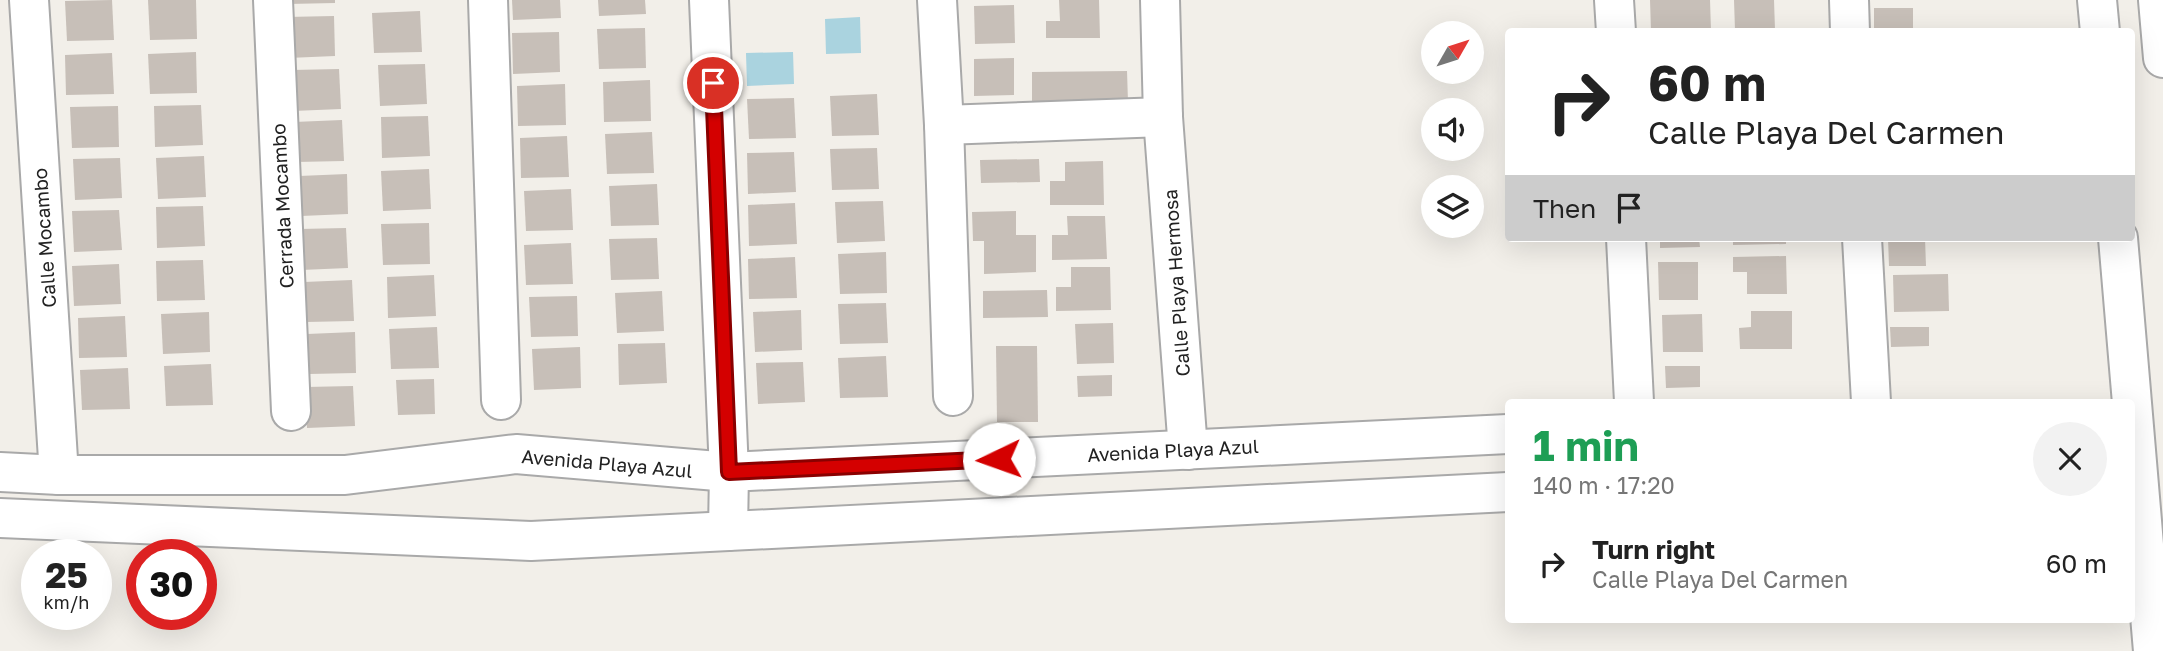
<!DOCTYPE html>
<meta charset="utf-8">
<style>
:root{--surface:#fff;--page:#f2f2f2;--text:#222;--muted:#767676}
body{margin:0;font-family:"Golos Text",sans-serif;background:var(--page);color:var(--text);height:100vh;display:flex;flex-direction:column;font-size:26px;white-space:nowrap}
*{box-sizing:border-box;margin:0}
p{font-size:23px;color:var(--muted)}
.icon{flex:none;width:38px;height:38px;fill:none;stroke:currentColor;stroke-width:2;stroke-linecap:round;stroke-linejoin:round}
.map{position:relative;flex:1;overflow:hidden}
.panel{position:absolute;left:1505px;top:399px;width:630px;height:224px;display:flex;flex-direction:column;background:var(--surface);border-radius:7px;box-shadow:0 7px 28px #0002}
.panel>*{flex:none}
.banner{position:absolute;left:1505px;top:28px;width:630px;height:214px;border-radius:7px;box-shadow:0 7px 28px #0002;background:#fff;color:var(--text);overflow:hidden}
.needle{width:46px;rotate:51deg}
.tools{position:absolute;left:1421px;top:21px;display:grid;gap:14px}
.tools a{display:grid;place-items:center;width:63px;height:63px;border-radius:50%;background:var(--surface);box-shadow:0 7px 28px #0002;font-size:35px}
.speed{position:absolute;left:21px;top:539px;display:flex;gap:14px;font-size:35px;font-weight:700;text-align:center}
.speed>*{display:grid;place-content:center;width:91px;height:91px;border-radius:50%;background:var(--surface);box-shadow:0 7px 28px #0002;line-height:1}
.speed small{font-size:18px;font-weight:400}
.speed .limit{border:10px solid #d22;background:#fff;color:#111}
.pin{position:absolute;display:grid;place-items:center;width:60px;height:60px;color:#fff;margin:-30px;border:4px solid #fff;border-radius:50%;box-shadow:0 2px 7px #0007}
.me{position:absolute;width:77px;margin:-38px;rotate:267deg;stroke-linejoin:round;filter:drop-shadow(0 0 5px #0008)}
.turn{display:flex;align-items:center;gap:24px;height:147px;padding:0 28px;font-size:32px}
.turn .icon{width:91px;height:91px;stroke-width:2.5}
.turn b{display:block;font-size:49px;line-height:60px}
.then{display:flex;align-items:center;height:66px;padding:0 28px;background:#0003;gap:14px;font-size:26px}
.round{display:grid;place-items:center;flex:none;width:74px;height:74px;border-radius:37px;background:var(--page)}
.head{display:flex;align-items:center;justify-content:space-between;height:119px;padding:0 28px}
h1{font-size:42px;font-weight:700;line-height:52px;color:#1e9e55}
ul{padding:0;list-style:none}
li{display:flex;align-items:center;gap:21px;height:91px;padding:0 28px}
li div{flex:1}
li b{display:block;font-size:26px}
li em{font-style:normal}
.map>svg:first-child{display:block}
.water{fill:#aad3df}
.building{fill:#c7bfb8}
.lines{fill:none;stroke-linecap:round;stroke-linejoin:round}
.minor-casing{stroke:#a9a9a9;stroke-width:42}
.minor{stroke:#fff;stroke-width:38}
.route-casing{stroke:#8a0000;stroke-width:18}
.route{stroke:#d40000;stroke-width:12}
.labels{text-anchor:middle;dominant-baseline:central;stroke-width:5;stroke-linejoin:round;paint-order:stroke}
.street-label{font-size:19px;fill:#222;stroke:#fff}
</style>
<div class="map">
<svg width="2163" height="651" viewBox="0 0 2163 651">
<rect width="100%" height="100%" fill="#f2efe9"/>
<g class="water">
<path d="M860,17L861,53L826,54L825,19Z"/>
<path d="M793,52L794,84L747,86L746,53Z"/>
</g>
<g class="building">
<path d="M112,0L114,40L67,41L65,1Z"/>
<path d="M148,0H196L197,39L150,40Z"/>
<path d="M288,0H335V3L288,4Z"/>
<path d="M512,0H560L561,18L513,20Z"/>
<path d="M598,0H645L646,14L599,16Z"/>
<path d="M1059,0H1099L1100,38H1046V21H1060Z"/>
<path d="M1650,0H1710L1711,32H1651Z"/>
<path d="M1734,0H1774L1775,30H1735Z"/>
<path d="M1014,5L1015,43L975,44L974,6Z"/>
<rect x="1874" y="8" width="39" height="24"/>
<path d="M420,11L422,52L374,53L372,13Z"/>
<path d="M334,16L335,56L288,58L286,17Z"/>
<path d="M645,28L646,68L599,69L597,29Z"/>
<path d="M559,32L560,72L513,74L512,33Z"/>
<path d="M196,52L197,93L150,94L148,54Z"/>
<path d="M112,53L114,94L66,95L65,55Z"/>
<path d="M1014,58V95L974,96V59Z"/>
<path d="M425,64L427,104L380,106L378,65Z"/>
<path d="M339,69L341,109L293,111L292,70Z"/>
<path d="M1127,71L1128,102L1032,104V72Z"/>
<path d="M650,80L651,121L604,122L603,82Z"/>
<path d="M565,84L566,125L518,126L517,86Z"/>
<path d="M877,94L879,135L832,136L830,96Z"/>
<path d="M794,98L796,138L749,139L747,99Z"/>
<path d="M201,105L203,145L155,147L154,106Z"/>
<path d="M118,106L119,147L72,148L70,107Z"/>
<path d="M428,116L430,156L382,158L381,117Z"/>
<path d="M342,120L344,161L296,162L294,122Z"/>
<path d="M652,132L654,173L607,174L605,134Z"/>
<path d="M567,136L569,177L521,178L520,138Z"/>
<path d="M877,148L879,189L832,190L830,149Z"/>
<path d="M794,152L796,192L748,194L747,153Z"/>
<path d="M204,156L206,197L158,199L156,158Z"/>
<path d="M120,158L122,198L75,200L73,159Z"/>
<path d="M1039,159L1040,182L981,183L980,160Z"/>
<path d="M1103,161L1104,205H1050V181H1065V162Z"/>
<path d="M429,169L431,209L383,211L381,171Z"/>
<path d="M347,174L348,214L301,216L299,176Z"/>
<path d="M657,184L659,225L611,226L609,186Z"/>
<path d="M571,189L573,230L526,231L524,191Z"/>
<path d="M883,201L885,241L837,243L835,202Z"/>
<path d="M795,203L797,244L749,246L748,205Z"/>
<path d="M203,206L205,246L157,248L156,207Z"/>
<path d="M119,210L122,250L74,252L72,211Z"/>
<path d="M1016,211V235H1036V272L984,274V241H973L972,212Z"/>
<path d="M1067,216H1105L1107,259L1052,260V235H1068Z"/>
<path d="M429,223L430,264L383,265L381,224Z"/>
<path d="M346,228L348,268L301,270L299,229Z"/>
<path d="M657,238L659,279L611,280L609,239Z"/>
<path d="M1660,238H1699L1700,247L1660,248Z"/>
<path d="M1733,238H1786V244L1733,245Z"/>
<path d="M1888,238H1925L1926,266H1889Z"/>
<path d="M571,243L573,284L526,285L524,245Z"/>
<path d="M886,252L887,293L840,294L838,254Z"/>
<path d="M1786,256L1787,294H1747V272H1733V257Z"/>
<path d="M795,257L797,298L749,299L748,259Z"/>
<path d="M203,260L205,300L157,301L156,261Z"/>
<path d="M1658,262H1698V300H1659Z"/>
<path d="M119,264L121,304L74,306L72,266Z"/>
<path d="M1071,267H1110L1111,310L1056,311V287H1071Z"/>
<path d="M1948,274L1949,311L1894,312L1893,275Z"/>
<path d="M434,275L436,316L388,318L387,277Z"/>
<path d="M352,280L354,321L306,322L304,282Z"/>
<path d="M1047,290L1048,317L983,318V291Z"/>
<path d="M662,291L664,331L617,333L615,293Z"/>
<path d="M577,296L578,336L531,337L529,297Z"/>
<path d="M886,303L888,343L840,344L838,304Z"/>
<path d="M801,310L802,350L755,352L753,312Z"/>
<path d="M1751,311H1792V349H1740L1739,328L1751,327Z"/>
<path d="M209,312L210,352L163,354L161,314Z"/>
<path d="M1702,314L1703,352H1663L1662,315Z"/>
<path d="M125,316L127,357L79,358L78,318Z"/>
<path d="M1113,323L1114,363L1077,364L1075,324Z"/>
<path d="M437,327L439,368L391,369L389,329Z"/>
<path d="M1890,327H1929V346L1891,347Z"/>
<path d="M355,332L356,373L309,374L307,334Z"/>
<path d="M665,343L667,383L619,385L618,344Z"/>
<path d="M996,346H1037L1038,422H997Z"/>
<path d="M580,347L581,388L534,390L532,349Z"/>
<path d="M886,356L888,397L840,398L838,358Z"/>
<path d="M803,362L805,402L758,404L756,363Z"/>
<path d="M211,364L213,405L166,406L164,366Z"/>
<path d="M1665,366H1700V387L1666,388Z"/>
<path d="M128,368L130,409L82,410L80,370Z"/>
<path d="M1112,375V396L1078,397L1077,376Z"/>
<path d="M434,379L435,414L398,415L396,380Z"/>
<path d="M353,386L355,426L307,428L306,387Z"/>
</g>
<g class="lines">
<defs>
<g id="minor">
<path d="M29,0L59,475"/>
<path d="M273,0L291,411"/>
<path d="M488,0L501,400"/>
<path d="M709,0L729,472L728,531"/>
<path d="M937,0L944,125L953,396"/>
<path d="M1160,0L1163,117L1188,450"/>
<path d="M1614,0L1616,32"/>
<path d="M1849,0L1850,32"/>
<path d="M2097,0L2100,32"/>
<path d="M2158,0L2163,58"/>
<path d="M944,125L1163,117"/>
<path d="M1626,238L1634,402"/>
<path d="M1862,238L1871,402"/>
<path d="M2118,238L2153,651"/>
<path d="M0,472L59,475H345L516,454L729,472L1508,434"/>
<path d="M0,518L531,541L1508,492"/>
</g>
</defs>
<use href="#minor" class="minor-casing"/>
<use href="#minor" class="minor"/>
</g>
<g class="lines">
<defs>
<path id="route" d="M713,83L729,472L999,459"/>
</defs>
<use href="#route" class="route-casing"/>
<use href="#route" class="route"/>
</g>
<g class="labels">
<g class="street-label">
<text transform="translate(282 206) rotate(-93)">Cerrada Mocambo</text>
<text transform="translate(44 238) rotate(-94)">Calle Mocambo</text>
<text transform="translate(1176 283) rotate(-94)">Calle Playa Hermosa</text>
<text transform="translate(1173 450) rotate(-3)">Avenida Playa Azul</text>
<text transform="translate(607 463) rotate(5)">Avenida Playa Azul</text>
</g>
</g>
</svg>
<div class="tools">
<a><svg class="needle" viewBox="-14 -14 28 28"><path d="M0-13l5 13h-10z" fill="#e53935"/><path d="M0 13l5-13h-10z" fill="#767676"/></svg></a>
<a><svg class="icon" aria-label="sound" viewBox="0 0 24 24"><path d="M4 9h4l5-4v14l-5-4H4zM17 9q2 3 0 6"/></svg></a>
<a><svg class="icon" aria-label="layers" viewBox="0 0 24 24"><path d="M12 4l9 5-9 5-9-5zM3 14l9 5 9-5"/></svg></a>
</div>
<div class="speed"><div>25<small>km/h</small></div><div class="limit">30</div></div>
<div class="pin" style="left:713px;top:83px;background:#d93025"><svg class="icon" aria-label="arrive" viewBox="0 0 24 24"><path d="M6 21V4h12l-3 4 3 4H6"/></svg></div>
<svg class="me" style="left:999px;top:459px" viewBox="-20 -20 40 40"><circle r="19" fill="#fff"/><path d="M0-13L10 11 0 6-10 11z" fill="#d40000"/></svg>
<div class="banner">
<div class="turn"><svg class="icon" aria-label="right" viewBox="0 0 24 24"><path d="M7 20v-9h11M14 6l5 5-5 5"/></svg><div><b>60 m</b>Calle Playa Del Carmen</div></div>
<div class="then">Then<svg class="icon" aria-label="arrive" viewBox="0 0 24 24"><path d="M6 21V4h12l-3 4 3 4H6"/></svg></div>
</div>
<section class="panel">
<div class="head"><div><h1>1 min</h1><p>140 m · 17:20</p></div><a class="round"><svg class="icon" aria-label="close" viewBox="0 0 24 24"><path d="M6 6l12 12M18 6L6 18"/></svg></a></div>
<ul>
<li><svg class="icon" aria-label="right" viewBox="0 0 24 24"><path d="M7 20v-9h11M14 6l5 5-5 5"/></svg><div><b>Turn right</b><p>Calle Playa Del Carmen</p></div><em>60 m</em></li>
</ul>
</section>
</div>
